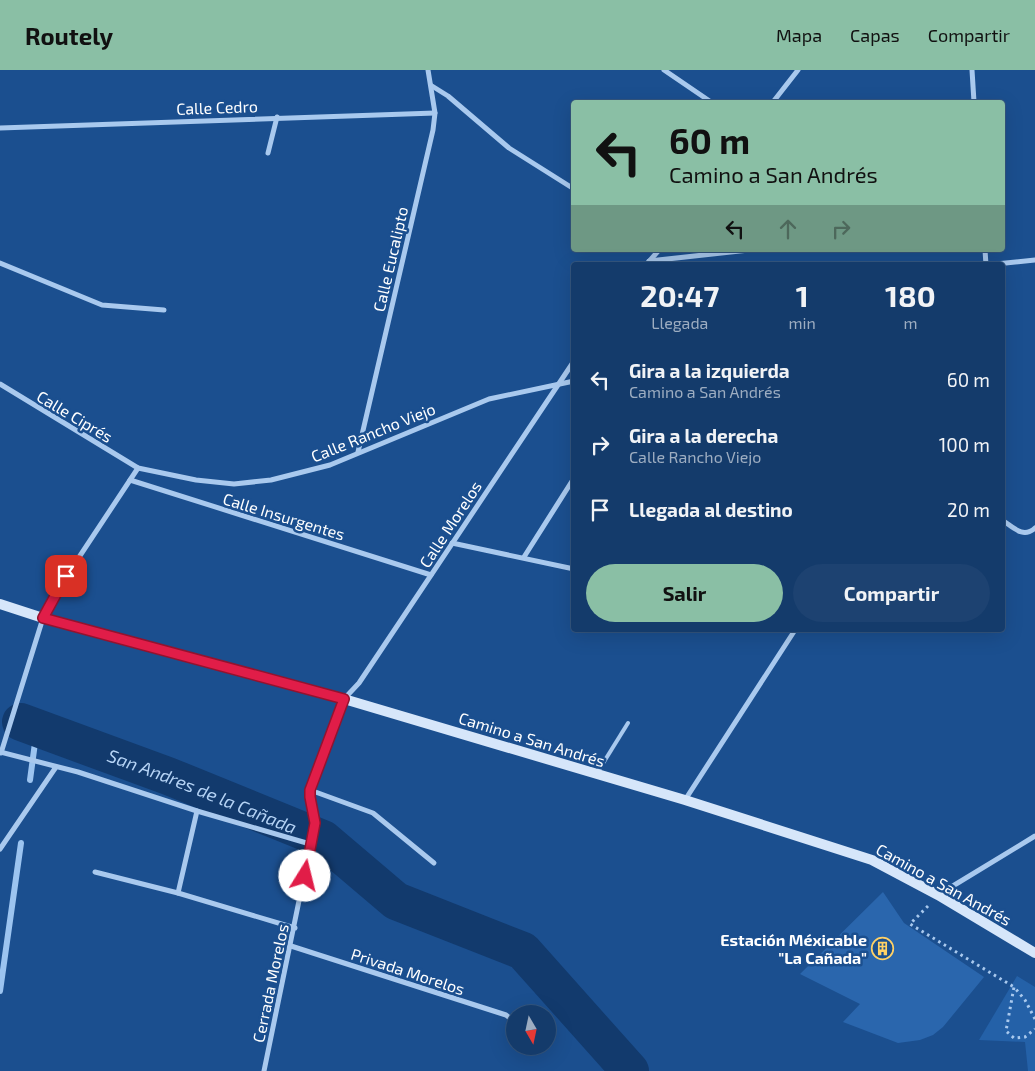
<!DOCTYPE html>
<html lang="es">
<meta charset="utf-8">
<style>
:root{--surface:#143b6b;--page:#1d4271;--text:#f1f3f6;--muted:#9dadc1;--line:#33557e;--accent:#8abfa5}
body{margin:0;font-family:"Exo 2",sans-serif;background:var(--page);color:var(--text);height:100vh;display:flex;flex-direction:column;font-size:19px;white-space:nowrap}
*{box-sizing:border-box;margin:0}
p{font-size:16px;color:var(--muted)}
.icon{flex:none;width:28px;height:28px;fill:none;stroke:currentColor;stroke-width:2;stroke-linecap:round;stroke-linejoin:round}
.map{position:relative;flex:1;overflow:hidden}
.sheet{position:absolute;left:571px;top:192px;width:434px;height:370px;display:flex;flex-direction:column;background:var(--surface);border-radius:5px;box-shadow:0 5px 20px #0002,0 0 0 1px var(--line)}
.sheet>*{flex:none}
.top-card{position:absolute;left:571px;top:30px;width:434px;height:152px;border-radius:5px;box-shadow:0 5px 20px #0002,0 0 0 1px var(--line);background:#8abfa5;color:#111;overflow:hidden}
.needle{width:32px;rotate:171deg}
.tools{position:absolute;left:506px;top:935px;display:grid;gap:10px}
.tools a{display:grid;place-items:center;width:50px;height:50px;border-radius:50%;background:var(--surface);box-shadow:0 5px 20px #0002,0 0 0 1px var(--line);font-size:25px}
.pin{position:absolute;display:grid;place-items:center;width:42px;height:42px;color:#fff;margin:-21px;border-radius:10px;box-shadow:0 2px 8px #0006}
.me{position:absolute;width:55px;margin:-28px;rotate:9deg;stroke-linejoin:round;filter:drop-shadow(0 0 4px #0008)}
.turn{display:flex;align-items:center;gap:18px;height:105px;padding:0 15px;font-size:22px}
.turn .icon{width:65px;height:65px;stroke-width:2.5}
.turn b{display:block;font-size:35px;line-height:42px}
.lanes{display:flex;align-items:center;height:48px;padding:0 15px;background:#0003;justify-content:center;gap:25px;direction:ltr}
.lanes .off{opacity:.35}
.eta{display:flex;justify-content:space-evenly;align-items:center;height:85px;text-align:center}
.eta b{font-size:30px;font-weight:700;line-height:35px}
.action{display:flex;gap:10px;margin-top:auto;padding:10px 15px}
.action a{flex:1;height:58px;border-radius:30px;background:var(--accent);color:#111;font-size:20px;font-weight:700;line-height:58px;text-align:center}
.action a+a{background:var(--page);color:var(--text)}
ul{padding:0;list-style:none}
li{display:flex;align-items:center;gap:15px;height:65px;padding:0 15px}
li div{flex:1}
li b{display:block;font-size:19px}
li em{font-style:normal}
header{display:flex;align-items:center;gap:30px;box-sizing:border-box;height:70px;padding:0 25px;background:var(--accent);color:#111}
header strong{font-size:24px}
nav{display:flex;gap:28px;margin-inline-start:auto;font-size:18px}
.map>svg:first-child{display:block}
.green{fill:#2461a8}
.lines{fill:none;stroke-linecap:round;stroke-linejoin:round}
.stream{stroke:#9cc4f0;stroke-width:6}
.river{stroke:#123a6d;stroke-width:38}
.building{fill:#2a66ad}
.path{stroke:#a9c9ee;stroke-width:3;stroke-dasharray:2.5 4;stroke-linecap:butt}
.lane{stroke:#a9c9ee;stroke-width:4}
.street{stroke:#a9c9ee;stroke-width:5}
.secondary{stroke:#d6e6fa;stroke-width:10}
.route-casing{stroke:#92132f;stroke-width:12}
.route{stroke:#e11d48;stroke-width:9}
.labels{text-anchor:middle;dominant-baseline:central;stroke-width:5;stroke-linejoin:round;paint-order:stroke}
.street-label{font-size:16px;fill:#fff;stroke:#1b4f8f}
.poi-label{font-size:16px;font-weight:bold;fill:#fff;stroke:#1b4f8f;text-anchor:end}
.water-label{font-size:18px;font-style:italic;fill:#b5d3f5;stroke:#1b4f8f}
</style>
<header>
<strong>Routely</strong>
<nav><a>Mapa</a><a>Capas</a><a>Compartir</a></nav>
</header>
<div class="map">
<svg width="1035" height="1001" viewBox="0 0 1035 1001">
<rect width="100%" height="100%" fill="#1b4f8f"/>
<path class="green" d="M1017,906L1035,917V1001H1028L1025,972L979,970Z"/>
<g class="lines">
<g class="stream">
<path d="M30,710L37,658"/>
<path d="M0,921L21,773"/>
</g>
<path class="river" id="s1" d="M21,652L168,706L323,769L396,831L523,881L630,1001"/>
</g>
<path class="building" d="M883,822L904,853L984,907L943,957L933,965L920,970L898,973L843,952L860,934L800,904Z"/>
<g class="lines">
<g class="path">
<path d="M928,836L910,854L1014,917"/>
<path d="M1035,949L1025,930L1014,917L1006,961L1014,968L1025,967L1035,959"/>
</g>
<path class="lane" d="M597,703L628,653"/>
<g class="street">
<path d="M664,0L711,32"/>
<path d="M972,0L974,32"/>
<path d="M432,16L448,26L509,78L574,119"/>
<path d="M773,32L798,0"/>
<path d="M0,58L435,43"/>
<path d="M268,83L277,47"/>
<path d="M985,180L986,195"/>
<path d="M649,191L749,180"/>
<path d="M0,193L102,235L164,240"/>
<path d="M646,195L659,180"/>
<path d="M986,195L1035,190"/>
<path d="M0,314L138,398L196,410L234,414L271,410L330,395L489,329L574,311"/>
<path d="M358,382L433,60L435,43L428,0"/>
<path d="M130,410L431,505"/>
<path d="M1002,450C1013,457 1023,469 1035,458"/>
<path d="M452,473L574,499"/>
<path d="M524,487L574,408"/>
<path d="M0,682L78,702L197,741L310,774"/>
<path d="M1,683L43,548L56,522L138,398"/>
<path d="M310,720L373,743L434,793"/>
<path d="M685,730L795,560"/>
<path d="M0,779L56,697"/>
<path d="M95,802L178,823L295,858"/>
<path d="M178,823L197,741"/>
<path d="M938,825L1035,766"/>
<path d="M291,876L506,945L515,952"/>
<path d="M545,976V977"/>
<path d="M264,1001L315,753L310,727V720L344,629L359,613L574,291"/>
</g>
<path class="secondary" d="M0,534L43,548L344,629L685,730L872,790L938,825L1035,883"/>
</g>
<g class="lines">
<defs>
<path id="route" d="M66,506L43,548L344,629L310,720V727L315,753L305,806"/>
</defs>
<use href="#route" class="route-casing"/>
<use href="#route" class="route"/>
</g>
<defs>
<symbol id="building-ring" viewBox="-11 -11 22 22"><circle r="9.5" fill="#1b4f8f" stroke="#ffd166" stroke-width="1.5"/><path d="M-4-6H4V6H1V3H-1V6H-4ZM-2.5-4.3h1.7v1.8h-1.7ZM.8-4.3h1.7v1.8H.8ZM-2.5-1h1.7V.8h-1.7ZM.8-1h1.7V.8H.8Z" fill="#ffd166"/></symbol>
</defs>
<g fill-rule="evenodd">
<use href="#building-ring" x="870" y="866" width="25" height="25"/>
</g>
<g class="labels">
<g class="street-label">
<text transform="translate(217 37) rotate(-2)">Calle Cedro</text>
<text transform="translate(390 189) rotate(-77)">Calle Eucalipto</text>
<text transform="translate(75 346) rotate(31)">Calle Ciprés</text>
<text transform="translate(373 362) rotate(-22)">Calle Rancho Viejo</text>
<text transform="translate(284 446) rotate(17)">Calle Insurgentes</text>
<text transform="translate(450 454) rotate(-57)">Calle Morelos</text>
<text transform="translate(532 669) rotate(17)">Camino a San Andrés</text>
<text transform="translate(944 814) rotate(29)">Camino a San Andrés</text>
<text transform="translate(408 901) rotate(18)">Privada Morelos</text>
<text transform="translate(270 913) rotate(-78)">Cerrada Morelos</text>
</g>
<g class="poi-label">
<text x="867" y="869">Estación Méxicable<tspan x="867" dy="18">"La Cañada"</tspan></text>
</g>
<g class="water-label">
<text stroke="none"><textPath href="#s1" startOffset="194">San Andres de la Cañada</textPath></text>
</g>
</g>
</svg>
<div class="tools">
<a><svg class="needle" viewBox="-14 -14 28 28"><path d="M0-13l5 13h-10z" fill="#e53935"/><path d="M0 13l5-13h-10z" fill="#9dadc1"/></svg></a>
</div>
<div class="pin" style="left:66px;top:506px;background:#d93025"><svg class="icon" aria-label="arrive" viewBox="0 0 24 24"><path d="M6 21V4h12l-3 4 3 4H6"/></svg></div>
<svg class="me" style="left:305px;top:806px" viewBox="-20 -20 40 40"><circle r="19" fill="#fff"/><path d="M0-13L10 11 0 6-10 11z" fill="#e11d48"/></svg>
<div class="top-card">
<div class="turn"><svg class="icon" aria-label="left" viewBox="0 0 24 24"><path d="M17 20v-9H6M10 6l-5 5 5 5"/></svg><div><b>60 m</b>Camino a San Andrés</div></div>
<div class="lanes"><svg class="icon" aria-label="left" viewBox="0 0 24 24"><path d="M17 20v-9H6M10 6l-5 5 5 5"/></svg><svg class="icon off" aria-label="ahead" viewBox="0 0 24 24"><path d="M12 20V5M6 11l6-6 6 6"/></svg><svg class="icon off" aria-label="right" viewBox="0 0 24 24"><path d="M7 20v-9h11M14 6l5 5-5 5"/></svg></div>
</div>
<section class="sheet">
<div class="eta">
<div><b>20:47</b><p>Llegada</p></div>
<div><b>1</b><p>min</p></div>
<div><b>180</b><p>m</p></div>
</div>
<ul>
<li><svg class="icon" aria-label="left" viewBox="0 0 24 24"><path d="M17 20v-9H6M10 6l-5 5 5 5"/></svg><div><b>Gira a la izquierda</b><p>Camino a San Andrés</p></div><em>60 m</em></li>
<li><svg class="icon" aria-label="right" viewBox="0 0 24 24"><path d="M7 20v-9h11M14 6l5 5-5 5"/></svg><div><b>Gira a la derecha</b><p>Calle Rancho Viejo</p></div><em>100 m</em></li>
<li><svg class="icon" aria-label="arrive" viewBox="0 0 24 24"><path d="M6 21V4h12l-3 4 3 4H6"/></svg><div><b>Llegada al destino</b></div><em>20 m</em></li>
</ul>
<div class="action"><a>Salir</a><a>Compartir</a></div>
</section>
</div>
